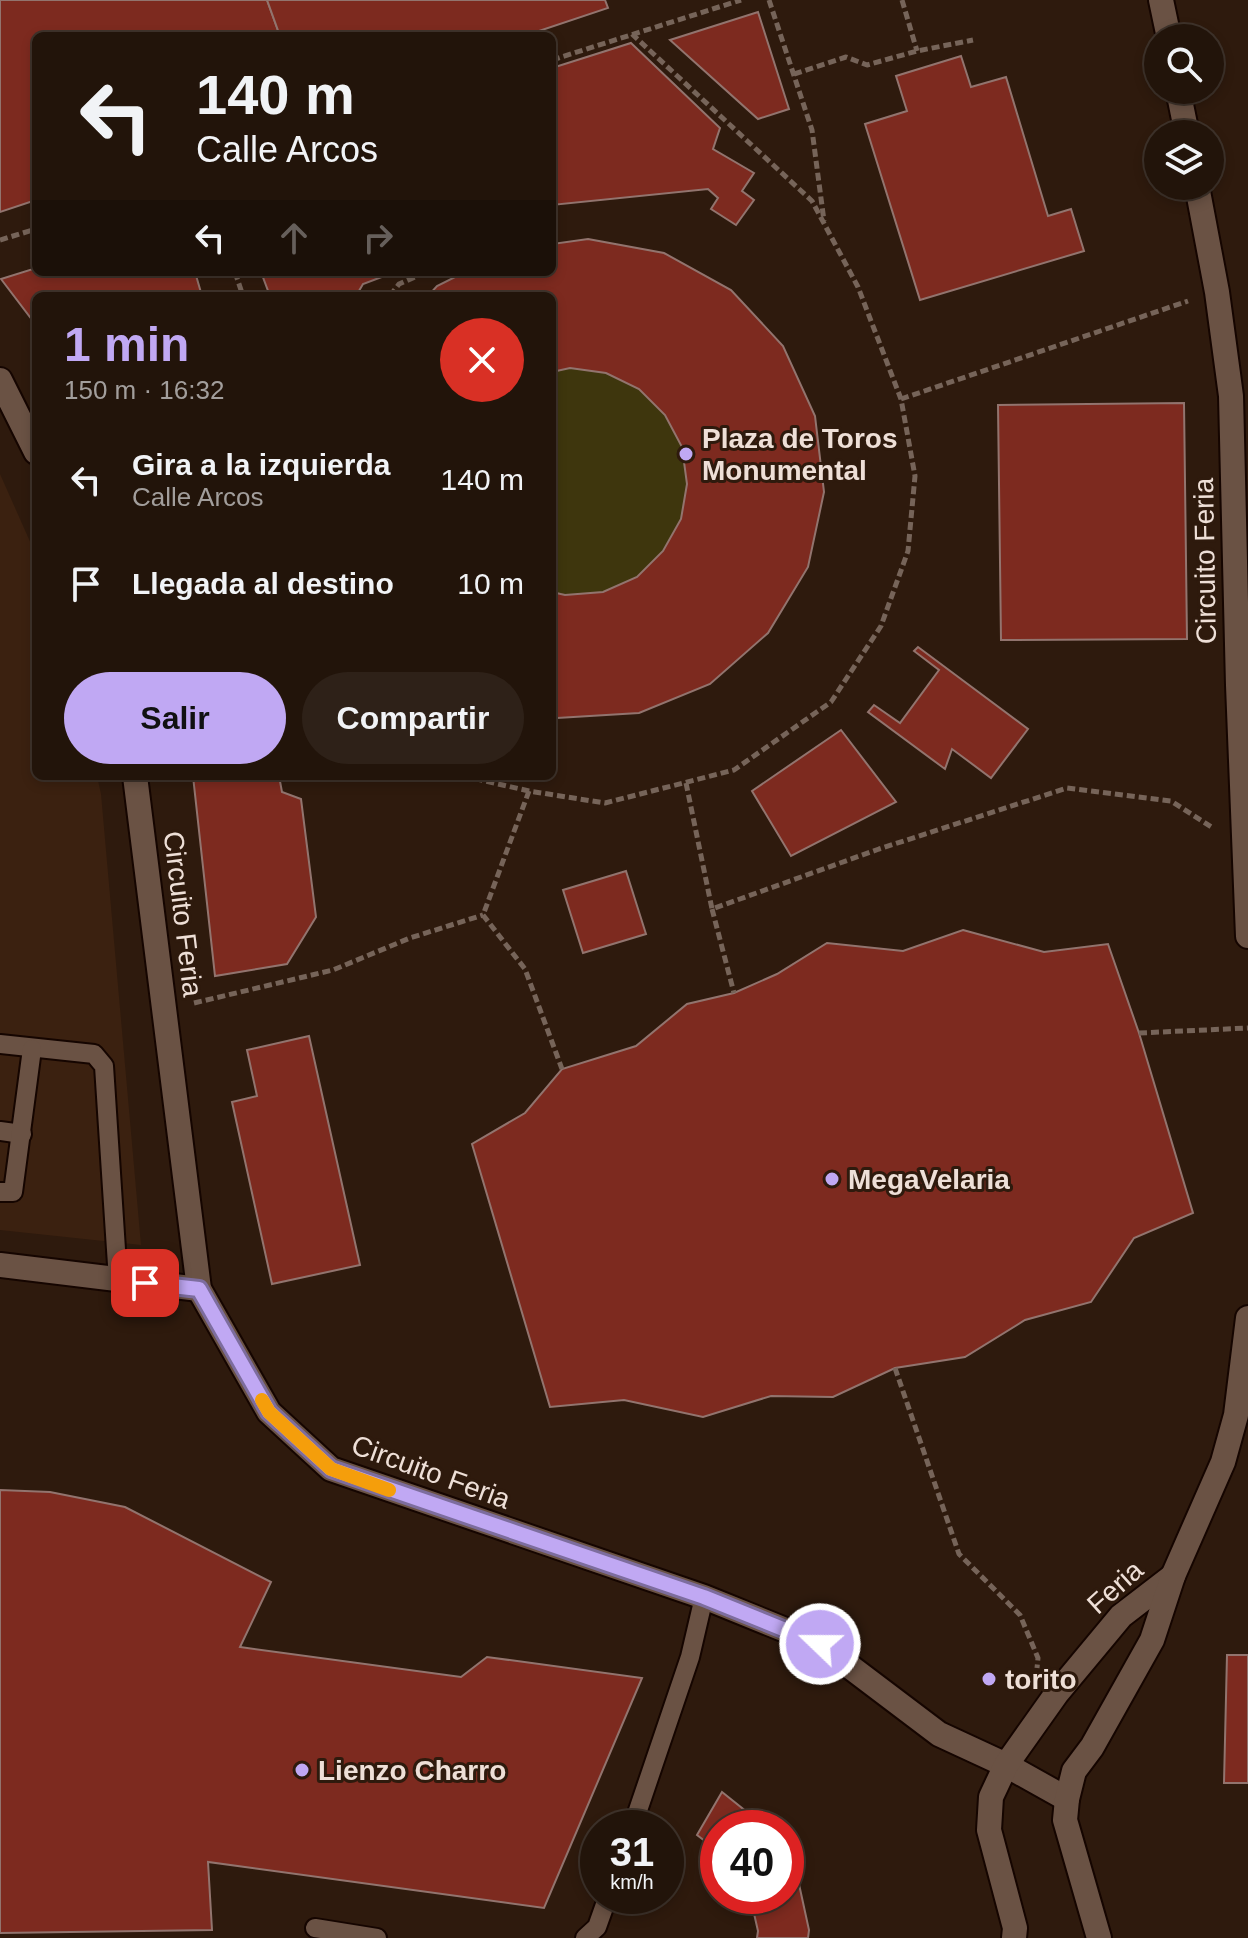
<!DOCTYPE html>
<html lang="es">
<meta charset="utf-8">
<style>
:root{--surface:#22140a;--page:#2e2118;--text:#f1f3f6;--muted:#a29e9c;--line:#3f332b;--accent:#c0a8f3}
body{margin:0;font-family:Arial,sans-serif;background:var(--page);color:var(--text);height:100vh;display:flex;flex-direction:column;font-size:30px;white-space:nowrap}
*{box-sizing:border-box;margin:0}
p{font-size:26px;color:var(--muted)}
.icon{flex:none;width:44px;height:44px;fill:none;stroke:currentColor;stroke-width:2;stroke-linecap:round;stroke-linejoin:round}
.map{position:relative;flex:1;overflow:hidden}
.panel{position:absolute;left:32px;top:292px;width:524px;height:488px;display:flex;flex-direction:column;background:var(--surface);border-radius:12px;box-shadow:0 4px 12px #0003,0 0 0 2px var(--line)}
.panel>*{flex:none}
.top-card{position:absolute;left:32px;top:32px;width:524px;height:244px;border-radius:12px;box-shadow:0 4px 12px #0003,0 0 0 2px var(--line);background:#22140a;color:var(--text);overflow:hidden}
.buttons{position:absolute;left:1144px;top:24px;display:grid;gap:16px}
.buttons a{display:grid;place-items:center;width:80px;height:80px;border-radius:50%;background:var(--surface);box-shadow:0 4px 12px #0003,0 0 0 2px var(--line);font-size:40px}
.speed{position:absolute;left:580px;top:1810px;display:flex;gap:16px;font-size:40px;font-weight:700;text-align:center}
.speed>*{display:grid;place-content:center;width:104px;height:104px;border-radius:50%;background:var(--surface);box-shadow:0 4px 12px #0003,0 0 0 2px var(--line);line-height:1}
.speed small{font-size:20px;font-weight:400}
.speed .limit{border:12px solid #d22;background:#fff;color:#111}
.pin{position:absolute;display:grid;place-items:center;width:68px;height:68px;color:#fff;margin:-34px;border-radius:16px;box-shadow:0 4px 12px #0006}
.me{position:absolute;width:88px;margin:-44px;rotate:292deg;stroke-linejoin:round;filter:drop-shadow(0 0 6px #0008)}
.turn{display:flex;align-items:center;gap:28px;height:168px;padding:0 32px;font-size:36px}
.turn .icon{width:104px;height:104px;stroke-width:2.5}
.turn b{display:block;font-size:56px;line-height:68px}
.lanes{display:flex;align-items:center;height:76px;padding:0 32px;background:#0003;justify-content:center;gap:40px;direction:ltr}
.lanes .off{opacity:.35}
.round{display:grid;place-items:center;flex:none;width:84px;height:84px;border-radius:42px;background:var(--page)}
.overview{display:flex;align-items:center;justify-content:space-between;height:136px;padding:0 32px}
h1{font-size:48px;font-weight:800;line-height:60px;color:var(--accent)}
.cta{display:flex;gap:16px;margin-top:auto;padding:16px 32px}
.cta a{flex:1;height:92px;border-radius:48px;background:var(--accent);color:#111;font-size:32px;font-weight:800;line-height:92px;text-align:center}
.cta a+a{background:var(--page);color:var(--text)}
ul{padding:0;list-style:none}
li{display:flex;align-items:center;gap:24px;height:104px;padding:0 32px}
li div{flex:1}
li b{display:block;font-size:30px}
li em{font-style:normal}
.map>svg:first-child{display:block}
.built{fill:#3b2110}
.green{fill:#3e360d}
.building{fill:#7d2a1f;stroke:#92746e;stroke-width:2}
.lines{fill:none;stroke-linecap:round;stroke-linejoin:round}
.service-casing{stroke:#150500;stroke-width:22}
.minor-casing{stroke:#150500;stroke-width:28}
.tertiary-casing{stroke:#150500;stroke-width:28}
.path{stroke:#766459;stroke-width:5;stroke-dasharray:8 4;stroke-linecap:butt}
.service{stroke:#6a5244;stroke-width:18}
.minor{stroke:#6a5244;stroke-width:24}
.tertiary{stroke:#6a5244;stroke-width:24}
.route-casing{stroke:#7d6d9e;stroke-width:20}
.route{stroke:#c0a8f3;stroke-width:14}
.slow{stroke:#f59e0b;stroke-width:14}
.poi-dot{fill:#c0a8f3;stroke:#2e1a0d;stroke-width:3}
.labels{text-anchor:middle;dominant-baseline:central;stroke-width:6;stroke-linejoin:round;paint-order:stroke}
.poi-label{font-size:28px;font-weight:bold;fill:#eedfd7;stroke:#2e1a0d;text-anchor:start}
.street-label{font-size:28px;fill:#eedfd7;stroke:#2e1a0d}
</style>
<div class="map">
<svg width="1248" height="1938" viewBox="0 0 1248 1938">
<rect width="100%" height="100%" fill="#2e1a0d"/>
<path class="built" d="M0,474L36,555V776H97L101,794L141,1245L0,1230Z"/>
<path class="green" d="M588,239L664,253L731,290L783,346L815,416L824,492L808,567L768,633L710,684L639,713L557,718L552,717V296H428L437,286L552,272V244Z"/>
<g class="building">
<path d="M0,0H267L280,36H36V200L0,212Z"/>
<path d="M267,0H605L608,8L524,36H280Z"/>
<path d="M758,12L789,109L758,119L670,40Z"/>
<path d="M631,43L720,128L713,149L754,173L742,191L754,200L736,225L711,209L718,198L708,189L552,205V68Z"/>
<path d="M961,56L971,87L1006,77L1048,216L1071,209L1084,251L920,300L865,124L907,111L896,76Z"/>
<path d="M588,239L664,253L731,290L783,346L815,416L824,492L808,567L768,633L710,684L639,713L557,718L552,717V592L565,595L603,592L637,577L663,551L681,519L687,484L682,447L665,415L639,389L606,373L570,368L552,372V296H428L437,286L465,272H552V244Z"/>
<path d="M36,268V272H195L202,296H36V325L1,279Z"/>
<path d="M261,272H395L363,284L356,296H270Z"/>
<path d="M1184,403L1187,639L1001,640L998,405Z"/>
<path d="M918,647L1028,729L991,778L952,749L945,769L868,712L874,705L900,723L939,670L914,651Z"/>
<path d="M841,730L896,802L791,856L752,791Z"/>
<path d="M193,776H279L282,792L301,799L316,917L287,964L215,976Z"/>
<path d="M626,871L646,934L583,953L563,890Z"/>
<path d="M963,930L1044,952L1108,944L1139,1033L1193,1213L1134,1238L1091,1302L1025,1320L965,1357L895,1368L833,1397L771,1396L703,1417L624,1400L550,1407L472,1144L525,1113L562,1069L636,1046L687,1004L734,993L777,974L827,943L903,951Z"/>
<path d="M309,1036L360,1265L272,1284L232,1102L257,1096L247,1050Z"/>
<path d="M0,1490L50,1492L125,1507L271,1582L240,1647L461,1677L487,1657L642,1678L544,1908L208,1862L212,1930L0,1933Z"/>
<path d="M1227,1655H1248V1783H1224Z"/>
<path d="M722,1792L767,1828H718V1851L697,1835Z"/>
<path d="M786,1858L797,1875L809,1930L808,1938H757L758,1931L750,1896H786Z"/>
</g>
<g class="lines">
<defs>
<g id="service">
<path d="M0,1044L94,1054L104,1066L118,1280"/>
<path d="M0,1131L22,1134"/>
<path d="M0,1192H13L32,1049"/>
<path d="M632,1828L690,1657L704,1597"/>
<path d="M315,1928L377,1938"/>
<path d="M585,1938L597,1927L608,1896"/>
</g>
<path id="minor" d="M0,1265L199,1289"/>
<g id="tertiary">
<path d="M1161,0L1169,38"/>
<path d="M1178,90L1187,134"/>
<path d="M1197,186L1217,292L1231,396L1238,685L1248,936"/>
<path d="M0,380L36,452"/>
<path d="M135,776L199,1289L269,1412L331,1469L704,1597L820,1644L939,1734L1006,1765L1067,1799"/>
<path d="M1014,1938L1015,1928L989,1830L991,1797L1006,1765L1057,1693L1121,1616L1173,1576"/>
<path d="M1099,1938L1065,1820L1067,1799L1074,1771L1092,1747L1152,1640L1173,1576L1223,1462L1236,1415L1248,1318"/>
</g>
</defs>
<use href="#service" class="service-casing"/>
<use href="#minor" class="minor-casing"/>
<use href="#tertiary" class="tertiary-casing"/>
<g class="path">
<path d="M769,0L812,130L824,221"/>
<path d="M902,0L917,51"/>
<path d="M552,60L741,0"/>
<path d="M794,74L846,57L867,65L917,51L973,40"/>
<path d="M0,240L36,229"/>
<path d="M235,272L243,296"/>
<path d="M390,296L399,284L426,272"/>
<path d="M901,399L1188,301"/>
<path d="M463,776L529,791L605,803L734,770L831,702L881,626L908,551L915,476L901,399L858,287L812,201L632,34"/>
<path d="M686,783L712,909L879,849L1067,788L1171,801L1213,828"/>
<path d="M529,791L483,915L525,969L562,1069"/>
<path d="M712,909L734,993"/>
<path d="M194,1003L333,970L410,938L483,915"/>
<path d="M1139,1033L1248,1028"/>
<path d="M895,1368L959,1554L1020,1615L1038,1658L1037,1668"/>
</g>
<use href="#service" class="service"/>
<use href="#minor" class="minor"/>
<use href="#tertiary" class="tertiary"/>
</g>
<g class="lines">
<defs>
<path id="route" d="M145,1283L199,1289L269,1412L331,1469L704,1597L820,1644"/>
</defs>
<use href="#route" class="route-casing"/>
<use href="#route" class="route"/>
<path class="slow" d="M262,1400L269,1412L331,1469L389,1490"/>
</g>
<g class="poi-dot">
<circle cx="686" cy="454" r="8"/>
<circle cx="832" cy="1179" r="8"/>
<circle cx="989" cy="1679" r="8"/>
<circle cx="302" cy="1770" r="8"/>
</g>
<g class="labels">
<g class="poi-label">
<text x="702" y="438">Plaza de Toros<tspan x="702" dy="32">Monumental</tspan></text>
<text x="848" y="1179">MegaVelaria</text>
<text x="1005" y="1679">torito</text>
<text x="318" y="1770">Lienzo Charro</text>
</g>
<g class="street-label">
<text transform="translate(1205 561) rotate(-91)">Circuito Feria</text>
<text transform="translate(183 914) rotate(83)">Circuito Feria</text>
<text transform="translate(431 1472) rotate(20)">Circuito Feria</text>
<text transform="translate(1115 1587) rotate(-42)">Feria</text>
</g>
</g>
</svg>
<div class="buttons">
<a><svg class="icon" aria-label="search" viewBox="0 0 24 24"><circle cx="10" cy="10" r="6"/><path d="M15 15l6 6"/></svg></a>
<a><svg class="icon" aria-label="layers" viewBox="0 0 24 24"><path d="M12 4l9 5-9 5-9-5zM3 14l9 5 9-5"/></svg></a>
</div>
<div class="speed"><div>31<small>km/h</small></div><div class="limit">40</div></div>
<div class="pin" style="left:145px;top:1283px;background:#d93025"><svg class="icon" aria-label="arrive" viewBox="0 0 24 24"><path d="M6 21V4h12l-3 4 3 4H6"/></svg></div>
<svg class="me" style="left:820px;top:1644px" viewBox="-20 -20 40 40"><circle r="17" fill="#c0a8f3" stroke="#fff" stroke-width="3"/><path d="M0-11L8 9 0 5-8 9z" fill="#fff"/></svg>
<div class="top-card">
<div class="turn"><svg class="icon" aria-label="left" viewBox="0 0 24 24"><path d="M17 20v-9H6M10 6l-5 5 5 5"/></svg><div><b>140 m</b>Calle Arcos</div></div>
<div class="lanes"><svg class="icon" aria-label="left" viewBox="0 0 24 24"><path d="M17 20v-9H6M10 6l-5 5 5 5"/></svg><svg class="icon off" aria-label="ahead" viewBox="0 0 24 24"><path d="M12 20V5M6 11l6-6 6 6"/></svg><svg class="icon off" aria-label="right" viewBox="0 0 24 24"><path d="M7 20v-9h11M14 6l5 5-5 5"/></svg></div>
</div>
<section class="panel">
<div class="overview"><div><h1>1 min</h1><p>150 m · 16:32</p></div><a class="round" style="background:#d93025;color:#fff"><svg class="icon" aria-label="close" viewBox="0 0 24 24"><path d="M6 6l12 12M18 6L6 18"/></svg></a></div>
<ul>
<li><svg class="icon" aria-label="left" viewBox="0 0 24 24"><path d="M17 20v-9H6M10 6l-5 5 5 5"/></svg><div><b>Gira a la izquierda</b><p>Calle Arcos</p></div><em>140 m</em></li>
<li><svg class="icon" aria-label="arrive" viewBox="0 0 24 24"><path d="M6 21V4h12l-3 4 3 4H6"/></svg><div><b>Llegada al destino</b></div><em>10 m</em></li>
</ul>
<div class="cta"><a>Salir</a><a>Compartir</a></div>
</section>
</div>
